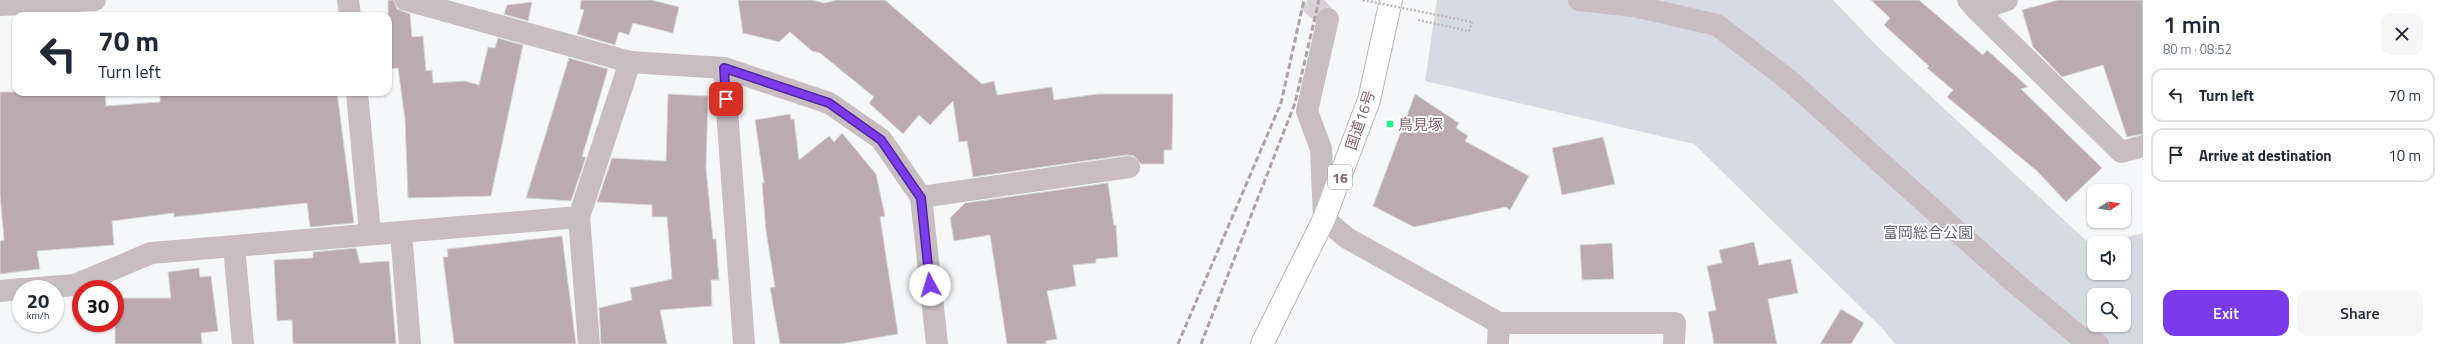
<!DOCTYPE html>
<meta charset="utf-8">
<style>
:root{--surface:#fff;--page:#f6f6f7;--text:#1f2937;--muted:#747a83;--line:#e0e1e3;--accent:#7c3aed}
body{margin:0;font-family:"Titillium Web","Noto Sans JP",sans-serif;background:var(--page);color:var(--text);height:100vh;display:flex;flex-direction:column;font-size:15px;white-space:nowrap}
*{box-sizing:border-box;margin:0}
p{font-size:13px;color:var(--muted)}
.icon{flex:none;width:22px;height:22px;fill:none;stroke:currentColor;stroke-width:2;stroke-linecap:round;stroke-linejoin:round}
.map{position:relative;flex:1;overflow:hidden}
.sheet{display:flex;flex-direction:column;background:var(--surface);width:300px}
.sheet>*{flex:none}
.banner{position:absolute;left:12px;top:12px;width:380px;height:84px;border-radius:12px;box-shadow:0 1px 3px #0004;background:#fff;color:var(--text);overflow:hidden}
.needle{width:26px;rotate:78deg}
.controls{position:absolute;left:2087px;top:184px;display:grid;gap:8px}
.controls a{display:grid;place-items:center;width:44px;height:44px;border-radius:8px;background:var(--surface);box-shadow:0 1px 3px #0004;font-size:20px}
.speed{position:absolute;left:12px;top:280px;display:flex;gap:8px;font-size:20px;font-weight:700;text-align:center}
.speed>*{display:grid;place-content:center;width:52px;height:52px;border-radius:50%;background:var(--surface);box-shadow:0 1px 3px #0004;line-height:1}
.speed small{font-size:10px;font-weight:400}
.speed .limit{border:6px solid #d22;background:#fff;color:#111}
.pin{position:absolute;display:grid;place-items:center;width:34px;height:34px;color:#fff;margin:-17px;border-radius:8px;box-shadow:0 2px 6px #0006}
.me{position:absolute;width:44px;margin:-22px;rotate:354deg;stroke-linejoin:round;filter:drop-shadow(0 0 3px #0008)}
.turn{display:flex;align-items:center;gap:14px;height:84px;padding:0 20px;font-size:18px}
.turn .icon{width:52px;height:52px;stroke-width:2.5}
.turn b{display:block;font-size:28px;line-height:34px}
.round{display:grid;place-items:center;flex:none;width:42px;height:42px;border-radius:12px;background:var(--page)}
.head{display:flex;align-items:center;justify-content:space-between;height:68px;padding:0 20px}
h1{font-size:24px;font-weight:600;line-height:30px}
.button{display:flex;gap:8px;margin-top:auto;padding:8px 20px}
.button a{flex:1;height:46px;border-radius:12px;background:var(--accent);color:#fff;font-size:16px;font-weight:600;line-height:46px;text-align:center}
.button a+a{background:var(--page);color:var(--text)}
ul{padding:0;list-style:none}
li{display:flex;align-items:center;gap:12px;height:54px;margin:0 8px 6px;padding:0 12px;border:2px solid var(--line);border-radius:12px}
li div{flex:1}
li b{display:block;font-size:15px}
li em{font-style:normal}
main{display:flex;flex:1;min-height:0}
.map>svg:first-child{display:block}
.green{fill:#d8dae2;fill-rule:evenodd}
.building{fill:#bbabb0;stroke:#d7d9d9}
.lines{fill:none;stroke-linecap:round;stroke-linejoin:round}
.minor-tunnel{stroke:#dad2d6;stroke-width:22;stroke-dasharray:22 11;stroke-linecap:butt}
.highway-casing{stroke:#bcb3b6;stroke-width:24}
.path{stroke:#bfb8ba;stroke-width:2.5;stroke-dasharray:2 2;stroke-linecap:butt}
.minor{stroke:#c8bdc0;stroke-width:22}
.highway{stroke:#fff;stroke-width:22}
.rail{stroke:#afa1a5;stroke-width:3;stroke-dasharray:6 3;stroke-linecap:butt}
.path-bridge{stroke:#bfb8ba;stroke-width:2.5;stroke-dasharray:2 2;stroke-linecap:butt}
.route-casing{stroke:#51269a;stroke-width:10}
.route{stroke:#7c3aed;stroke-width:7}
.poi-dot{fill:#19f386;stroke:#fff;stroke-width:1.5}
.labels{text-anchor:middle;dominant-baseline:central;stroke-width:4;stroke-linejoin:round;paint-order:stroke}
.shield{fill:#fff;stroke:#ac929a;stroke-width:1}
.shield-label{font-size:14px;font-weight:bold;fill:#89646f}
.street-label{font-size:15px;fill:#89646f;stroke:#fff}
.poi-label{font-size:15px;fill:#89646f;stroke:#fff;text-anchor:start}
.park-label{font-size:15px;fill:#65647f;stroke:#fff}
</style>
<main>
<div class="map">
<svg width="2143" height="344" viewBox="0 0 2143 344">
<rect width="100%" height="100%" fill="#f5f7f8"/>
<path class="green" d="M1437,0H1833L1880,49L2092,246L2094,245V273H2124V243H2103L2143,233V344H1895L1883,329L1694,144L1425,81ZM2094,295H2124V325H2094Z"/>
<g class="building">
<path d="M388,0H394L397,9L410,14L412,37L423,36L426,71L432,70L433,83L465,81L479,85L488,47L495,48L498,38L523,45L491,196L408,198L405,119L398,68L388,69Z"/>
<path d="M581,0H652L679,7L673,33L633,23L629,35L619,32L615,45L577,34L584,10L580,9Z"/>
<path d="M738,0H812L825,3L836,0H885L982,84L994,81L997,95L1052,87L1054,100L1098,94H1173L1172,150H1164V164H1141L1134,156L1127,155L973,177L967,141L959,142L953,101L930,125L919,115L903,134L869,103L874,97L820,53L812,51L790,32L779,42L743,33Z"/>
<path d="M1871,0H1919L1983,55L1987,50L2028,87L2021,89L2102,168L2066,202L2037,171L1947,97L1953,90L1927,68L1929,66L1884,25L1890,18Z"/>
<path d="M2058,0H2143V134L2127,137L2103,65L2062,77L2033,47L2022,10Z"/>
<path d="M532,2L528,21L504,14L507,5Z"/>
<path d="M569,58L608,69L582,157H586L571,201L526,198Z"/>
<path d="M0,92H105L106,106L160,102V94L337,92L354,223L310,227L307,203L174,217V213L112,221L114,245L37,251L40,269L0,274V241L4,240L0,195Z"/>
<path d="M668,94L708,96L706,168L713,239H716L719,280H711L712,306L660,310L667,344H601L599,308L632,300L630,288L672,279L667,217H652V205L597,202L612,158L666,161Z"/>
<path d="M1415,94L1459,123L1456,128L1468,136L1465,141L1529,176L1510,210L1506,207L1414,227L1373,206Z"/>
<path d="M790,114L791,120L794,119L799,160L829,136L834,142L842,133L876,174L885,216L880,217L898,334L840,344H780L770,288L775,287L766,231L762,183H764L755,120Z"/>
<path d="M1603,137L1615,184L1562,195L1552,148Z"/>
<path d="M1108,183L1114,225H1116L1118,257L1096,259V263L1073,265L1076,286L1047,291L1057,339L1046,341V344H1007L990,235L954,241L950,218L965,203Z"/>
<path d="M562,236L576,344H454L443,257H448L447,249Z"/>
<path d="M1754,242L1759,265L1791,259L1798,293L1768,299L1777,344H1714L1708,312L1716,310L1707,266L1722,263L1719,250Z"/>
<path d="M1612,243L1614,279L1582,280L1580,245Z"/>
<path d="M356,248L360,263L389,261L396,344H293L292,320L277,321L274,260L313,258V252Z"/>
<path d="M199,268L200,277L211,276L218,331L201,333L202,344H115V298H171L168,272Z"/>
<path d="M1841,309L1864,323L1851,344H1820Z"/>
</g>
<g class="lines">
<path class="minor-tunnel" d="M1308,0L1328,19"/>
<defs>
<path id="highway" d="M1262,344L1324,219L1369,100L1391,0"/>
</defs>
<use href="#highway" class="highway-casing"/>
<path class="path" d="M1418,20L1469,31L1472,22"/>
<g class="minor">
<path d="M348,0L350,16"/>
<path d="M406,0L630,62L724,68L829,103L881,139L921,197L937,344"/>
<path d="M1579,0L1634,6L1717,25L1790,81L2008,277L2080,337L2098,344"/>
<path d="M1968,0L1977,10L2007,0"/>
<path d="M0,5L95,0"/>
<path d="M1977,10L2121,152L2143,146"/>
<path d="M1328,19L1307,111L1321,149L1324,219L1347,238L1499,323H1675L1674,344"/>
<path d="M724,68L744,344"/>
<path d="M357,92L370,233"/>
<path d="M921,197L1129,167"/>
<path d="M579,217L589,344"/>
<path d="M401,232L410,344"/>
<path d="M234,247L243,344"/>
<path d="M25,289L75,285L151,253L579,217L630,62"/>
<path d="M0,291L21,289"/>
<path d="M1498,344L1499,323"/>
</g>
<use href="#highway" class="highway"/>
<g class="rail">
<path d="M1178,344L1281,103L1304,0"/>
<path d="M1201,344L1295,103L1319,0"/>
</g>
<path class="path-bridge" d="M1363,0L1472,22"/>
</g>
<g class="lines">
<defs>
<path id="route" d="M726,99L724,68L829,103L881,140L921,198L930,285"/>
</defs>
<use href="#route" class="route-casing"/>
<use href="#route" class="route"/>
</g>
<rect class="poi-dot" x="1386" y="120" width="8" height="8" rx="2"/>
<g class="labels">
<rect class="shield" x="1328" y="165" width="24" height="24" rx="3"/>
<g class="shield-label">
<text x="1340" y="177">16</text>
</g>
<g class="street-label">
<text transform="translate(1360 120) rotate(-71)">国道16号</text>
</g>
<g class="poi-label">
<text x="1398" y="124">鳥見塚</text>
</g>
<g class="park-label">
<text x="1928" y="232">富岡総合公園</text>
</g>
</g>
</svg>
<div class="controls">
<a><svg class="needle" viewBox="-14 -14 28 28"><path d="M0-13l5 13h-10z" fill="#e53935"/><path d="M0 13l5-13h-10z" fill="#747a83"/></svg></a>
<a><svg class="icon" aria-label="sound" viewBox="0 0 24 24"><path d="M4 9h4l5-4v14l-5-4H4zM17 9q2 3 0 6"/></svg></a>
<a><svg class="icon" aria-label="search" viewBox="0 0 24 24"><circle cx="10" cy="10" r="6"/><path d="M15 15l6 6"/></svg></a>
</div>
<div class="speed"><div>20<small>km/h</small></div><div class="limit">30</div></div>
<div class="pin" style="left:726px;top:99px;background:#d93025"><svg class="icon" aria-label="arrive" viewBox="0 0 24 24"><path d="M6 21V4h12l-3 4 3 4H6"/></svg></div>
<svg class="me" style="left:930px;top:285px" viewBox="-20 -20 40 40"><circle r="19" fill="#fff"/><path d="M0-13L10 11 0 6-10 11z" fill="#7c3aed"/></svg>
<div class="banner">
<div class="turn"><svg class="icon" aria-label="left" viewBox="0 0 24 24"><path d="M17 20v-9H6M10 6l-5 5 5 5"/></svg><div><b>70 m</b>Turn left</div></div>
</div>
</div>
<section class="sheet">
<div class="head"><div><h1>1 min</h1><p>80 m · 08:52</p></div><a class="round"><svg class="icon" aria-label="close" viewBox="0 0 24 24"><path d="M6 6l12 12M18 6L6 18"/></svg></a></div>
<ul>
<li><svg class="icon" aria-label="left" viewBox="0 0 24 24"><path d="M17 20v-9H6M10 6l-5 5 5 5"/></svg><div><b>Turn left</b></div><em>70 m</em></li>
<li><svg class="icon" aria-label="arrive" viewBox="0 0 24 24"><path d="M6 21V4h12l-3 4 3 4H6"/></svg><div><b>Arrive at destination</b></div><em>10 m</em></li>
</ul>
<div class="button"><a>Exit</a><a>Share</a></div>
</section>
</main>
